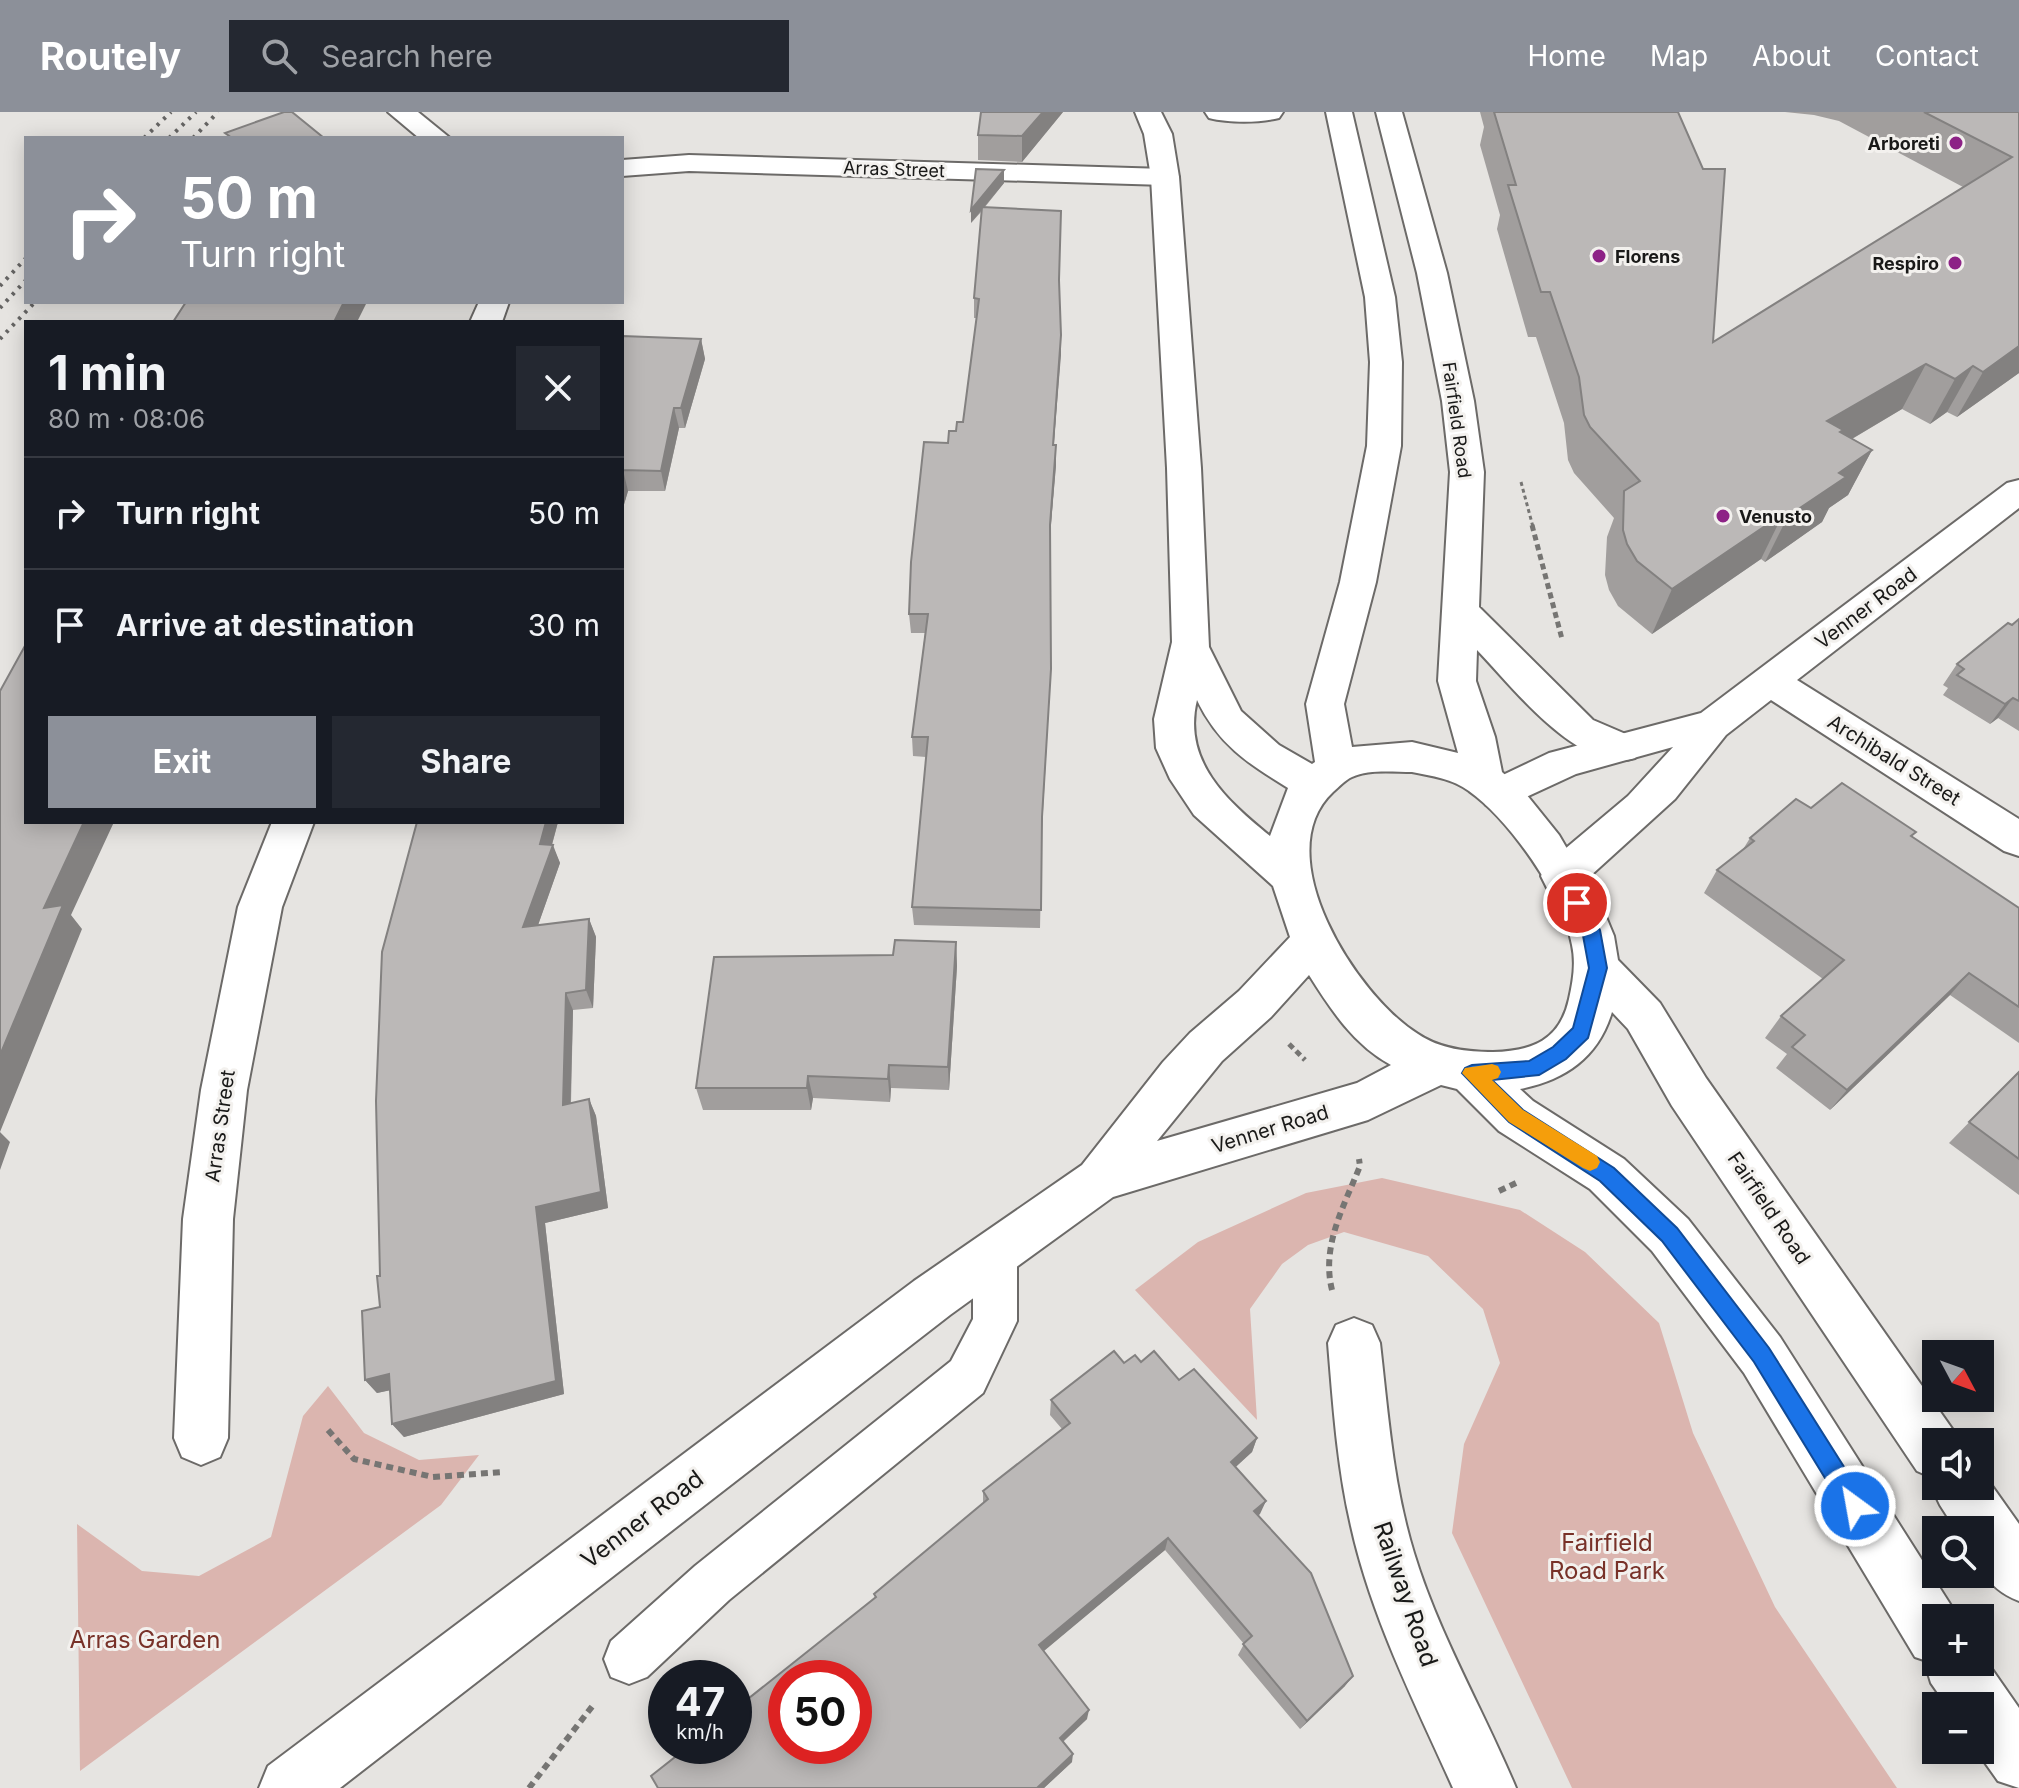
<!DOCTYPE html>
<meta charset="utf-8">
<style>
:root{--surface:#171b24;--page:#242831;--text:#f1f3f6;--muted:#9ea1a6;--line:#363941;--accent:#8c9099}
body{margin:0;font-family:Inter,sans-serif;background:var(--page);color:var(--text);height:100vh;display:flex;flex-direction:column;font-size:30px;white-space:nowrap}
*{box-sizing:border-box;margin:0}
p{font-size:26px;color:var(--muted)}
.icon{flex:none;width:44px;height:44px;fill:none;stroke:currentColor;stroke-width:2;stroke-linecap:round;stroke-linejoin:round}
.map{position:relative;flex:1;overflow:hidden}
.sheet{position:absolute;left:24px;top:208px;width:600px;height:504px;display:flex;flex-direction:column;background:var(--surface);border-radius:0px;box-shadow:0 4px 20px #0003}
.sheet>*{flex:none}
.hud{position:absolute;left:24px;top:24px;width:600px;height:168px;border-radius:0px;box-shadow:0 4px 20px #0003;background:#8c9099;color:#fff;overflow:hidden}
.needle{width:52px;rotate:131deg}
.fabs{position:absolute;left:1922px;top:1228px;display:grid;gap:16px}
.fabs a{display:grid;place-items:center;width:72px;height:72px;border-radius:0px;background:var(--surface);box-shadow:0 4px 20px #0003;font-size:40px}
.speed{position:absolute;left:648px;top:1548px;display:flex;gap:16px;font-size:40px;font-weight:700;text-align:center}
.speed>*{display:grid;place-content:center;width:104px;height:104px;border-radius:50%;background:var(--surface);box-shadow:0 4px 20px #0003;line-height:1}
.speed small{font-size:20px;font-weight:400}
.speed .limit{border:12px solid #d22;background:#fff;color:#111}
.pin{position:absolute;display:grid;place-items:center;width:68px;height:68px;color:#fff;margin:-34px;border:4px solid #fff;border-radius:50%;box-shadow:0 2px 8px #0007}
.me{position:absolute;width:88px;margin:-44px;rotate:328deg;stroke-linejoin:round;filter:drop-shadow(0 0 6px #0008)}
.turn{display:flex;align-items:center;gap:28px;height:168px;padding:0 24px;font-size:36px}
.turn .icon{width:104px;height:104px;stroke-width:2.5}
.turn b{display:block;font-size:56px;line-height:68px}
.round{display:grid;place-items:center;flex:none;width:84px;height:84px;border-radius:0px;background:var(--page)}
.summary{display:flex;align-items:center;justify-content:space-between;height:136px;padding:0 24px}
h1{font-size:48px;font-weight:700;line-height:60px}
.primary-button{display:flex;gap:16px;margin-top:auto;padding:16px 24px}
.primary-button a{flex:1;height:92px;border-radius:0px;background:var(--accent);color:#fff;font-size:32px;font-weight:700;line-height:92px;text-align:center}
.primary-button a+a{background:var(--page);color:var(--text)}
ul{padding:0;list-style:none}
li{display:flex;align-items:center;gap:24px;height:112px;padding:0 24px;border-top:2px solid var(--line)}
li div{flex:1}
li b{display:block;font-size:30px}
li em{font-style:normal}
header{display:flex;align-items:center;gap:48px;box-sizing:border-box;height:112px;padding:0 40px;background:var(--accent);color:#fff}
header strong{font-size:38px}
nav{display:flex;gap:44px;margin-inline-start:auto;font-size:28px}
.search{width:560px;height:72px;background:var(--page);display:flex;align-items:center;gap:20px;box-sizing:border-box;padding:0 28px;border-radius:0px;color:var(--muted);font-size:30px}
.map>svg:first-child{display:block}
.green{fill:#dbb5af}
.lines{fill:none;stroke-linecap:round;stroke-linejoin:round}
.lane-casing{stroke:#6c6a68;stroke-width:4}
.street-casing{stroke:#6c6a68;stroke-width:4}
.secondary-casing{stroke:#6c6a68;stroke-width:4}
.path-far2{stroke:#767573;stroke-width:3;stroke-dasharray:4 3;stroke-linecap:butt}
.path-far1{stroke:#767573;stroke-width:5;stroke-dasharray:6 4;stroke-linecap:butt}
.path{stroke:#767573;stroke-width:6;stroke-dasharray:7 5;stroke-linecap:butt}
.lane{fill:#fff;fill-rule:evenodd}
.street{fill:#fff;fill-rule:evenodd}
.secondary{fill:#fff;fill-rule:evenodd}
.rail{stroke:#656463;stroke-width:4;stroke-dasharray:3 6;stroke-linecap:butt}
.wall{fill:#a19e9d}
.shaded-wall{fill:#838180}
.building{fill:#bbb8b7;stroke:#838180;stroke-width:2;fill-rule:evenodd}
.route{fill:#1a73e8;stroke:#114b97;stroke-width:2}
.slow{fill:#f59e0b}
.poi-dot{fill:#8d2286;stroke:#f3f1ee;stroke-width:3}
.labels{text-anchor:middle;dominant-baseline:central;stroke-width:6;stroke-linejoin:round;paint-order:stroke}
.far-poi-label{font-size:18px;font-weight:bold;fill:#191918;stroke:#f3f1ee;text-anchor:end}
.far-street-label{font-size:18px;fill:#191918;stroke:#f3f1ee}
.street-label{font-size:20px;fill:#191918;stroke:#f3f1ee}
.near-street-label{font-size:24px;fill:#191918;stroke:#f3f1ee}
.near-park-label{font-size:24px;fill:#783128;stroke:#f3f1ee}
</style>
<header>
<strong>Routely</strong>
<div class="search"><svg class="icon" aria-label="search" viewBox="0 0 24 24"><circle cx="10" cy="10" r="6"/><path d="M15 15l6 6"/></svg>Search here</div>
<nav><a>Home</a><a>Map</a><a>About</a><a>Contact</a></nav>
</header>
<div class="map">
<svg width="2019" height="1676" viewBox="0 0 2019 1676">
<rect width="100%" height="100%" fill="#e6e4e1"/>
<g class="green">
<path d="M1382,1066L1520,1098L1585,1140L1659,1211L1693,1321L1775,1495L1897,1676H1572L1452,1421L1464,1332L1500,1251L1483,1197L1428,1144L1344,1120L1308,1133L1282,1152L1250,1197L1257,1308L1135,1178L1198,1130L1306,1081Z"/>
<path d="M328,1274L364,1321L419,1348L479,1343L441,1393L80,1659L77,1412L142,1459L199,1464L271,1425L303,1304Z"/>
</g>
<g class="lines">
<defs>
<path id="lane" d="M995,1120L1010,1126L1017,1140V1209L983,1281L729,1488L647,1565L629,1572L611,1565L604,1547L611,1529L695,1454L951,1249L973,1207V1140L980,1126Z"/>
<g id="street">
<path d="M388,0H418L450,26H419Z"/>
<path d="M689,43L1165,57L1175,59L1179,65L1175,71L1165,73L689,59L622,64V48Z"/>
<path d="M479,190H509L502,210H470Z"/>
<path d="M2019,368V396L1797,568L2019,707V744L2004,739L1771,588L1726,623L1675,687L1577,776L1562,781L1547,776L1541,764L1547,752L1628,684L1673,635L1576,662L1500,697L1486,693L1480,682L1486,671L1549,641L1701,601L2007,371Z"/>
<path d="M272,710H314L282,795L247,978L233,1107L228,1326L220,1345L201,1353L182,1345L174,1326L183,1107L201,978L238,795Z"/>
<path d="M1354,1206L1372,1213L1380,1231C1388,1301 1393,1373 1414,1441C1439,1523 1483,1597 1516,1676H1453C1415,1591 1371,1505 1351,1414C1337,1354 1333,1292 1328,1231L1336,1213Z"/>
</g>
<g id="secondary">
<path d="M1135,0H1161L1172,22L1179,65L1201,356L1209,535L1241,599L1279,633L1312,652L1315,650L1306,592L1340,470L1367,334L1370,250L1365,185L1326,0H1352L1395,185L1402,250L1401,334L1376,470L1344,592L1352,635L1412,630L1458,641L1438,569L1450,360L1442,289L1417,161L1376,0H1402L1447,161L1474,289L1484,360L1479,495L1593,608L1635,626L1641,636L1635,646C1579,663 1512,574 1477,538L1476,569L1495,625L1502,660L1526,682L1559,723L1604,800L1614,824L1618,848L1660,891L1706,966L1955,1321L1959,1330H1936V1374H1980V1357L2019,1412V1489C1982,1474 1980,1455 1980,1418H1956L1940,1393L1931,1374L1935,1367L1917,1359L1672,994L1628,917L1612,900C1598,946 1565,968 1520,977L1533,989L1624,1047L1688,1107L1780,1225L1957,1503L1958,1506H1936V1550H1980V1540L2019,1596V1676L1998,1669L1976,1638H1980V1594H1947L1931,1571L1924,1548L1915,1545L1744,1261L1652,1139L1590,1077L1499,1019L1457,977L1441,973L1368,1008L1113,1085L950,1203L340,1676H259L268,1654L914,1169L1082,1053L1163,950L1190,921L1239,879L1290,825L1273,774L1194,703L1170,667L1156,636L1154,607L1172,530L1167,356L1151,65L1144,22ZM1197,588C1218,632 1247,651 1288,676L1270,724C1227,689 1182,649 1197,588ZM1412,660C1432,664 1453,667 1469,679C1509,707 1563,784 1572,833C1576,851 1573,869 1569,887C1560,928 1533,939 1493,940C1467,940 1440,937 1418,922C1357,884 1266,743 1333,680C1339,675 1345,668 1352,665C1369,657 1393,660 1412,660ZM1309,863C1331,898 1354,933 1391,953L1357,971L1157,1029L1222,949L1271,905Z"/>
<path d="M1205,0H1283L1279,6C1259,11 1229,11 1209,6Z"/>
</g>
</defs>
<use href="#lane" class="lane-casing"/>
<use href="#street" class="street-casing"/>
<use href="#secondary" class="secondary-casing"/>
<path class="path-far2" d="M1521,370L1533,415"/>
<g class="path-far1">
<path d="M1532,413L1562,527"/>
<path d="M1289,932L1305,948"/>
</g>
<g class="path">
<path d="M1499,1079L1516,1071"/>
<path d="M1332,1178C1321,1134 1344,1094 1360,1054L1359,1047"/>
<path d="M328,1318L354,1347L433,1365L503,1360"/>
<path d="M529,1676L594,1592"/>
</g>
<use href="#lane" class="lane"/>
<use href="#street" class="street"/>
<use href="#secondary" class="secondary"/>
<g class="rail">
<path d="M144,26L171,0"/>
<path d="M169,26L196,0"/>
<path d="M193,26L218,0"/>
<path d="M0,174L26,146"/>
<path d="M0,196L26,168"/>
<path d="M0,227L35,190"/>
</g>
</g>
<g class="wall">
<path d="M981,0H1063L1022,50L978,48V23Z"/>
<path d="M1480,0H1678L1713,230L1963,75L1839,9L1814,3L1785,0H2019V261L1957,305L1947,300L1930,312L1902,297L1852,327L1872,338L1848,383L1829,396L1822,410L1765,450L1761,447L1652,522L1618,494L1609,478L1605,463L1607,425L1614,406L1574,361L1568,348L1564,311L1536,225H1528L1497,117L1500,103L1480,33L1484,15Z"/>
<path d="M1004,58V71L985,95L1059,170L1061,223L1054,333H1056V353L1050,425L1051,557L1042,718L1040,816L914,813L912,795L926,645L913,644L912,625L925,521H911L909,502L948,331L963,310L977,206H974V186L982,99L971,111Z"/>
<path d="M622,224L701,227L705,247L685,316H679L665,379H628L622,399Z"/>
<path d="M2019,507V619L1998,606L1990,612L1943,583L1948,576L1943,573L1957,552Z"/>
<path d="M1811,696L1912,725L2019,796V931L1950,883L1830,998L1776,956L1787,942L1765,926L1781,904L1823,867L1704,781L1717,758L1742,739L1750,726Z"/>
<path d="M417,710H558L552,733L560,751L538,813L589,807L596,825L593,896L573,898L571,992L589,987L596,1004L608,1096L545,1111L564,1282L404,1325L392,1312L390,1278L377,1281L365,1268L380,1195Z"/>
<path d="M956,830L957,854L949,978L891,976L890,990L813,986L811,998H703L696,976L893,843Z"/>
<path d="M2019,959V1083L1949,1031Z"/>
<path d="M1141,1250L1179,1268L1257,1326L1252,1340L1235,1355L1266,1389L1258,1403L1345,1574L1300,1617L1238,1543L1244,1532L1165,1438L1043,1539L1087,1607L1063,1630L1072,1650L1044,1676H658L875,1486L874,1482L983,1391V1379L1062,1317L1050,1303L1051,1288L1124,1251Z"/>
</g>
<g class="shaded-wall">
<path d="M1043,0H1063L1022,50V24Z"/>
<path d="M1004,58V71L971,111V98Z"/>
<path d="M344,190H367L357,210H334Z"/>
<path d="M1061,223V243L1052,353L1053,333Z"/>
<path d="M701,227L705,247L685,316L681,296Z"/>
<path d="M2019,234V261L1957,305L1983,260Z"/>
<path d="M1926,252L1902,297L1833,338L1827,309Z"/>
<path d="M1973,254L1947,300L1930,312L1955,267Z"/>
<path d="M674,296L679,316L665,379L661,359Z"/>
<path d="M1056,333V353L1049,433L1050,413Z"/>
<path d="M1872,338L1848,383L1829,396L1822,410L1765,450L1788,404L1839,361Z"/>
<path d="M623,358L628,379L622,399V362Z"/>
<path d="M1783,402L1761,447L1652,522L1672,477Z"/>
<path d="M2013,586L1998,606L1990,612L2005,592Z"/>
<path d="M84,710H114L71,803L82,817L0,1020L10,1030L0,1058V943L44,796Z"/>
<path d="M546,710H558L549,743L553,733L560,751L531,833L523,815L540,732Z"/>
<path d="M589,807L596,825L593,896L586,878Z"/>
<path d="M956,830L957,854L949,978L948,955Z"/>
<path d="M1969,861L1950,883L1830,998L1847,978Z"/>
<path d="M566,881L573,898L570,1010L563,993Z"/>
<path d="M889,953L891,976L890,990L888,967Z"/>
<path d="M808,964L813,986L811,998L807,976Z"/>
<path d="M589,987L596,1004L608,1096L545,1111L564,1282L404,1325L392,1312L536,1095Z"/>
<path d="M389,1262L401,1276L377,1281L365,1268Z"/>
<path d="M1257,1326L1252,1340L1226,1364L1231,1350Z"/>
<path d="M1266,1389L1260,1402L1249,1412L1254,1399Z"/>
<path d="M1168,1426L1165,1438L1038,1544L1039,1533Z"/>
<path d="M1353,1564L1345,1574L1300,1617L1307,1609Z"/>
<path d="M1089,1598L1087,1607L1058,1634L1060,1626Z"/>
<path d="M1073,1642L1072,1650L1044,1676H1037Z"/>
</g>
<g class="building">
<path d="M284,0H292L324,26H232L225,21Z"/>
<path d="M981,0H1043L1022,24L978,23Z"/>
<path d="M1494,0H1678L1703,57H1725L1713,230L2012,45L1924,0H2019V234L1983,260L1973,254L1955,267L1926,252L1827,309L1843,318L1840,320L1872,338L1839,361L1846,365L1788,404L1783,402L1672,477L1637,449L1627,432L1623,418L1624,379L1640,369L1590,315L1584,303L1579,265L1550,180H1541L1508,73H1516Z"/>
<path d="M976,57L1004,58L971,98Z"/>
<path d="M982,95L1061,99L1059,168L1061,223L1053,333H1056L1050,413L1051,557L1042,705L1041,798L912,795L928,625H912L928,502H909L911,450L924,330L948,331L949,319H956L957,310H963L979,187L974,186Z"/>
<path d="M186,190H344L334,210H173Z"/>
<path d="M622,224L701,227L681,296H674L661,359L623,358L622,362Z"/>
<path d="M2019,507V589L2013,586L2005,592L1957,563L1964,557L1957,552L2008,511L2012,513Z"/>
<path d="M26,532V710H84L44,796L63,793L0,943V579Z"/>
<path d="M1842,671L1916,720L1911,724L2019,796V895L1969,861L1847,978L1792,935L1805,923L1781,904L1844,848L1717,758L1754,729L1750,726L1796,687L1811,696Z"/>
<path d="M417,710H546L540,732L553,733L523,815L589,807L586,878L566,881L563,993L589,987L601,1080L536,1095L556,1269L392,1312L389,1262L365,1268L362,1199L380,1195L377,1164H380L376,989L382,840Z"/>
<path d="M895,828L956,830L948,955L889,953L888,967L808,964L807,976H696L714,845L893,843Z"/>
<path d="M2019,960V1047L1969,1010Z"/>
<path d="M1114,1239L1124,1251L1135,1243L1141,1250L1154,1239L1179,1268L1194,1257L1257,1326L1231,1350L1266,1389L1254,1399L1311,1461L1353,1564L1307,1609L1243,1532L1252,1524L1168,1426L1039,1533L1089,1598L1060,1626L1073,1642L1037,1676H658L651,1664L689,1634H734V1598L876,1485L874,1482L988,1387L983,1379L1070,1311L1051,1288ZM786,1566H854V1634H786Z"/>
</g>
<path class="route" d="M1577,784L1583,786L1600,818L1607,856L1588,926L1566,947L1539,963L1492,968L1523,998L1614,1056L1677,1116L1769,1236L1863,1385L1866,1394L1863,1402L1855,1405L1847,1402L1754,1250L1662,1129L1600,1069L1509,1010L1462,961L1465,956L1472,953L1529,949L1553,935L1573,916L1589,856L1582,818L1568,791Z"/>
<path class="slow" d="M1492,952L1498,954L1501,960L1498,966L1492,968L1523,998L1597,1044L1600,1050L1597,1056L1590,1059L1583,1056L1509,1010L1462,961L1465,956Z"/>
<g class="poi-dot">
<circle cx="1956" cy="31" r="8"/>
<circle cx="1599" cy="144" r="8"/>
<circle cx="1955" cy="151" r="8"/>
<circle cx="1723" cy="404" r="8"/>
</g>
<g class="labels">
<g class="far-poi-label">
<text x="1940" y="31">Arboreti</text>
<text x="1615" y="144" text-anchor="start">Florens</text>
<text x="1939" y="151">Respiro</text>
<text x="1739" y="404" text-anchor="start">Venusto</text>
</g>
<g class="far-street-label">
<text transform="translate(894 57) rotate(2)">Arras Street</text>
<text transform="translate(1457 308) rotate(82)">Fairfield Road</text>
</g>
<g class="street-label">
<text transform="translate(1866 496) rotate(-37)">Venner Road</text>
<text transform="translate(1894 648) rotate(32)">Archibald Street</text>
<text transform="translate(220 1014) rotate(-82)">Arras Street</text>
<text transform="translate(1270 1017) rotate(-17)">Venner Road</text>
<text transform="translate(1769 1096) rotate(56)">Fairfield Road</text>
</g>
<g class="near-street-label">
<text transform="translate(642 1407) rotate(-37)">Venner Road</text>
<text transform="translate(1406 1482) rotate(71)">Railway Road</text>
</g>
<g class="near-park-label">
<text x="1607" y="1430">Fairfield<tspan x="1607" dy="28">Road Park</tspan></text>
<text x="145" y="1527">Arras Garden</text>
</g>
</g>
</svg>
<div class="fabs">
<a><svg class="needle" viewBox="-14 -14 28 28"><path d="M0-13l5 13h-10z" fill="#e53935"/><path d="M0 13l5-13h-10z" fill="#9ea1a6"/></svg></a>
<a><svg class="icon" aria-label="sound" viewBox="0 0 24 24"><path d="M4 9h4l5-4v14l-5-4H4zM17 9q2 3 0 6"/></svg></a>
<a><svg class="icon" aria-label="search" viewBox="0 0 24 24"><circle cx="10" cy="10" r="6"/><path d="M15 15l6 6"/></svg></a>
<a>+</a>
<a>−</a>
</div>
<div class="speed"><div>47<small>km/h</small></div><div class="limit">50</div></div>
<div class="pin" style="left:1577px;top:791px;background:#d93025"><svg class="icon" aria-label="arrive" viewBox="0 0 24 24"><path d="M6 21V4h12l-3 4 3 4H6"/></svg></div>
<svg class="me" style="left:1855px;top:1394px" viewBox="-20 -20 40 40"><circle r="17" fill="#1a73e8" stroke="#fff" stroke-width="3"/><path d="M0-11L8 9 0 5-8 9z" fill="#fff"/></svg>
<div class="hud">
<div class="turn"><svg class="icon" aria-label="right" viewBox="0 0 24 24"><path d="M7 20v-9h11M14 6l5 5-5 5"/></svg><div><b>50 m</b>Turn right</div></div>
</div>
<section class="sheet">
<div class="summary"><div><h1>1 min</h1><p>80 m · 08:06</p></div><a class="round"><svg class="icon" aria-label="close" viewBox="0 0 24 24"><path d="M6 6l12 12M18 6L6 18"/></svg></a></div>
<ul>
<li><svg class="icon" aria-label="right" viewBox="0 0 24 24"><path d="M7 20v-9h11M14 6l5 5-5 5"/></svg><div><b>Turn right</b></div><em>50 m</em></li>
<li><svg class="icon" aria-label="arrive" viewBox="0 0 24 24"><path d="M6 21V4h12l-3 4 3 4H6"/></svg><div><b>Arrive at destination</b></div><em>30 m</em></li>
</ul>
<div class="primary-button"><a>Exit</a><a>Share</a></div>
</section>
</div>
